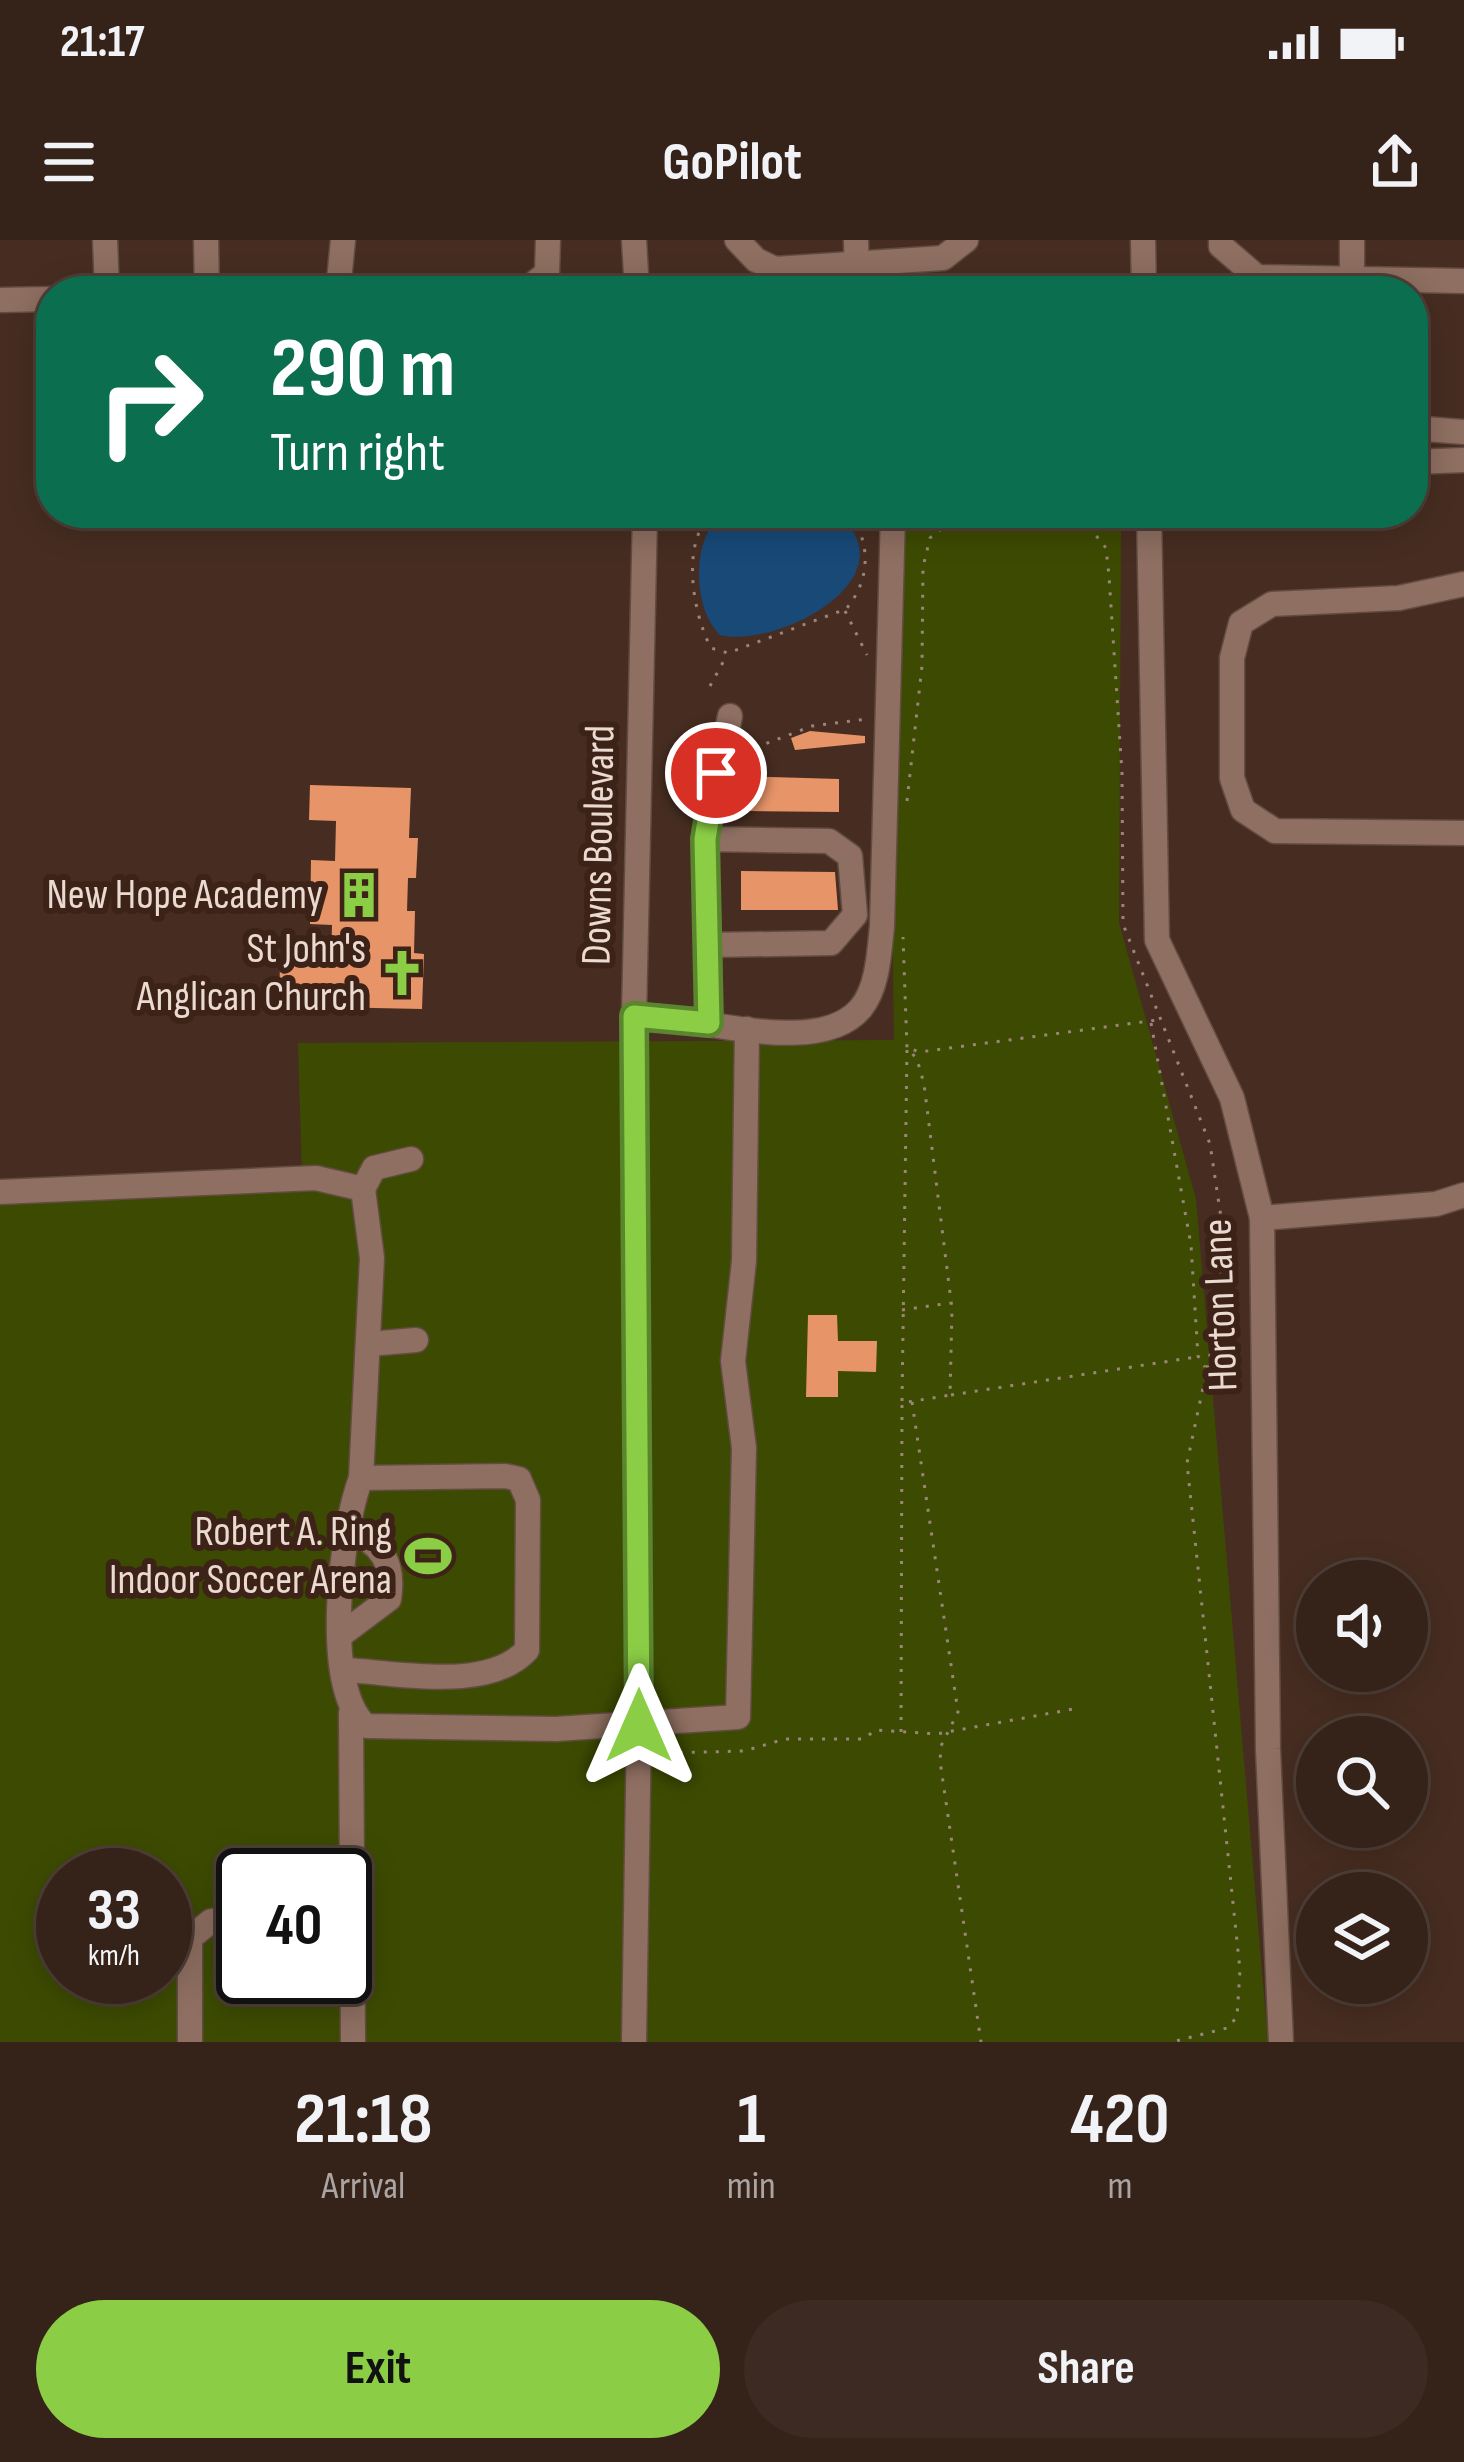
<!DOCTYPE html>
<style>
:root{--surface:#352219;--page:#3d2a22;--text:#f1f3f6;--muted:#aaa4a2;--line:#4f3f38;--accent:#8bce46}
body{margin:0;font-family:"Sofia Sans Condensed",sans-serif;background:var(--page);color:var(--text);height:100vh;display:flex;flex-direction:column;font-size:45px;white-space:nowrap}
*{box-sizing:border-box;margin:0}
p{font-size:39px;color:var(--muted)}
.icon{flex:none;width:66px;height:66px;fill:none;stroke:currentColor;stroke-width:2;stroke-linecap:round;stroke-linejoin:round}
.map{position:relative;height:1802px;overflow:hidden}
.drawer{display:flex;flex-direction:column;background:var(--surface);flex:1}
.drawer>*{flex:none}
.guide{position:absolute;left:36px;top:36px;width:1392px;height:252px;border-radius:48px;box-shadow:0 6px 30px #0003,0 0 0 3px var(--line);background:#0b6e4f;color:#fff;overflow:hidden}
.controls{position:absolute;left:1296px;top:1320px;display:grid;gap:24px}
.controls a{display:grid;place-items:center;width:132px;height:132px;border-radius:50%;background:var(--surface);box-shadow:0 6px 30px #0003,0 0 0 3px var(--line);font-size:60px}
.speed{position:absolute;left:36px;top:1608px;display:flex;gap:24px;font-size:60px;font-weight:700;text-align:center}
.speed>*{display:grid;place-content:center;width:156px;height:156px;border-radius:50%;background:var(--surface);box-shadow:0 6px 30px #0003,0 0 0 3px var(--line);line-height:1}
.speed small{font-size:30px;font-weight:400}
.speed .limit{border:6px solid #111;border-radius:18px;background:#fff;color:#111}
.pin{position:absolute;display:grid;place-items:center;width:102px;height:102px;color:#fff;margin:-51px;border:6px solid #fff;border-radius:50%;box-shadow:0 3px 12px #0007}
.me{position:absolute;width:132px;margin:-66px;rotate:0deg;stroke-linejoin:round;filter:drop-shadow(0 0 9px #0008)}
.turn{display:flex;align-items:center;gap:42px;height:252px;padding:0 36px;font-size:54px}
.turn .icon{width:156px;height:156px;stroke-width:2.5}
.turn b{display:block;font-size:84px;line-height:102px}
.eta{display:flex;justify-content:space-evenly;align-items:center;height:204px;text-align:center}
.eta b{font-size:72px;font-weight:700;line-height:84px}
.button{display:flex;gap:24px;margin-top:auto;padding:24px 36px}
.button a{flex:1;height:138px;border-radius:72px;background:var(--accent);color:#111;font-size:48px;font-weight:700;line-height:138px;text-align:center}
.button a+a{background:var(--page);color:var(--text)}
.status{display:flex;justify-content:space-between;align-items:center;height:84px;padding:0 60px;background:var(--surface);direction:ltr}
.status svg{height:33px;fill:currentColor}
header{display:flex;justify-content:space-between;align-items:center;height:156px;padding:0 36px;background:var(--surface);font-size:54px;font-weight:700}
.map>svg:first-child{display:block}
.green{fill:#3d4b02;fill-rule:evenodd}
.water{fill:#184977}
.building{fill:#e79468}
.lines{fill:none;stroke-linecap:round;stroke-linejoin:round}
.minor-casing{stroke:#624c41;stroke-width:27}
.path{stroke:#9b857b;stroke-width:3;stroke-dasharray:3 9;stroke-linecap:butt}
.minor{stroke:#8e6f61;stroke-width:24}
.route-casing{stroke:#5a862e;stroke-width:30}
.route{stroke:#8bce46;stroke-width:21}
.labels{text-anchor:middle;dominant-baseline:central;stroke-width:12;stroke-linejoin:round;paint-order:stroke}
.street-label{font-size:42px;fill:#ebdad2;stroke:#3d2317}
.poi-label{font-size:42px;fill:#ebdad2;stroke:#3d2317;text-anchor:end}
</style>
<div class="status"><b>21:17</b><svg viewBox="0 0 49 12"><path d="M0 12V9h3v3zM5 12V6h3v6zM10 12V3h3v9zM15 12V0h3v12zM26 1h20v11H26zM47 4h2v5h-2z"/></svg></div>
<header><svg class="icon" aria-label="menu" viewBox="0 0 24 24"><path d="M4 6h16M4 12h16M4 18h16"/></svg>GoPilot<svg class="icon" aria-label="share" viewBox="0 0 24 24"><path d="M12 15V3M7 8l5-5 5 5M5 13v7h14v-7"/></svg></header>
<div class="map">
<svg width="1464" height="1802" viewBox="0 0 1464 1802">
<rect width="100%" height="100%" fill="#472d21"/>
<path class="green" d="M898,277L1121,289L1119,683L1196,959L1268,1802H0V942L302,936L298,803L894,800L891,564ZM63,1635H165V1737H63ZM243,1635H345V1737H243Z"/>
<path class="water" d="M723,273H837C914,339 775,409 720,395C692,369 691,296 723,273Z"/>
<g class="building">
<path d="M810,491L865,496V503L795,510L791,498Z"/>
<path d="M735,536L839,539V572L749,571V566L729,565Z"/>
<path d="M310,545L411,548L409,598H418L416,638H408L407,671H415L414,713L424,714L422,769L279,766L280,722L331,724L332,685L310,684L311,620L335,621L336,581L309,580Z"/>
<path d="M741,631L835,632L838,670H741Z"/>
<path d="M808,1075H837L838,1101H877L876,1132L838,1131V1157H806Z"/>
</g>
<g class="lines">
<defs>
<g id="minor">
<path d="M105,0L107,51"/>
<path d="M206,0L207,51"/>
<path d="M634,0L637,51"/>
<path d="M737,0L756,20L775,29L943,18L966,0"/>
<path d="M856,0L857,51"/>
<path d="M1143,0L1144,51"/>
<path d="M1221,0V6L1257,37L1464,41"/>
<path d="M1352,0V42"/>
<path d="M338,51L343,0"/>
<path d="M513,51L532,45L547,33L548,0"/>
<path d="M0,60L51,59"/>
<path d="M1413,188L1464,192"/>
<path d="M1413,222L1464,220"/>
<path d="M1149,273L1157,700L1232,858L1262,978L1268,1509L1281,1802"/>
<path d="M1464,344L1399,358L1272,364L1241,383L1232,418V538L1243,570L1275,591L1464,593"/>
<path d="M705,599L730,476"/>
<path d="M634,776C693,774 818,820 861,768C878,747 879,713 882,687L893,273"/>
<path d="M709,783V705L831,703L855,675L850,616L829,601L705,599L709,705"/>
<path d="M363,949L374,928L411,919"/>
<path d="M0,952L316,938L363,949L372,1018L361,1238"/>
<path d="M1262,978L1436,964L1464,955"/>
<path d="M369,1104L416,1100"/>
<path d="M341,1395L389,1359C395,1322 381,1304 348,1288"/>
<path d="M344,1430C397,1432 487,1453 527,1410L528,1260L519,1239L505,1236L361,1238C341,1290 321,1447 366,1486L556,1489L738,1477L744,1208L733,1121L744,1021L747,789"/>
<path d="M351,1473L353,1802"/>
<path d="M190,1802V1698L211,1681H243"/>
<path d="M634,1802L639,1486L634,776L645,273"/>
</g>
</defs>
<use href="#minor" class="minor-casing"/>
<g class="path">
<path d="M712,273C680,303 693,374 711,408L728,413L846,369C870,341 872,303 849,273"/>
<path d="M936,273L941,285"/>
<path d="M1088,282L1096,273"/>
<path d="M845,371L867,415"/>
<path d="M710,446L727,415"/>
<path d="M744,512L812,486L867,479"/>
<path d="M907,561L922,426L923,327L930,298C968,262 1039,272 1086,283L1106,308L1109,336L1122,533L1123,684L1210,904L1223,991L1214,1096L1187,1223L1240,1730L1237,1777L1227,1788L1172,1802"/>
<path d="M1151,783L1191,1005L1198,1116L1205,1127"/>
<path d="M902,1070L950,1063"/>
<path d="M951,1155L1196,1117"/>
<path d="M902,1161L907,808L920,812L1157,780"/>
<path d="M912,1162L958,1472L941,1506L940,1521L981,1802"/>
<path d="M901,1492L902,1163L950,1155L952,1069L924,844L917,819L907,808L903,697"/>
<path d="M658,1506L668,1513L744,1511L785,1499H863L876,1490L936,1494L1079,1468"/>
</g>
<use href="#minor" class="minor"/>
</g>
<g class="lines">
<defs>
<path id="route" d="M639,1486L634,776L709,783L705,599L716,533"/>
</defs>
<use href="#route" class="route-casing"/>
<use href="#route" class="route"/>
</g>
<defs>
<symbol id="building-bare" viewBox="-9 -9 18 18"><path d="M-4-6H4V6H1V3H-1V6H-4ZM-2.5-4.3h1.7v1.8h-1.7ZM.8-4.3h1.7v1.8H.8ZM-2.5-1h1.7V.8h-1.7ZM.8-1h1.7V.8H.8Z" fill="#8bce46" stroke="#3d2317" stroke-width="2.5" paint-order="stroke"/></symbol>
<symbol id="church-bare" viewBox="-9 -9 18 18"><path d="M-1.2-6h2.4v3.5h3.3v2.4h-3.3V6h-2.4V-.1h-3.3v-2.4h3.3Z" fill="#8bce46" stroke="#3d2317" stroke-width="2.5" paint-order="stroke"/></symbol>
<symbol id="stadium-bare" viewBox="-9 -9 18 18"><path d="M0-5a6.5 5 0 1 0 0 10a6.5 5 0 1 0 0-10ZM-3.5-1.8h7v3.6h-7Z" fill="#8bce46" stroke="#3d2317" stroke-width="2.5" paint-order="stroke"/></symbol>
</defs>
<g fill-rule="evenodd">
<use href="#building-bare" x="326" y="622" width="66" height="66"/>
<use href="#church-bare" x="369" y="700" width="66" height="66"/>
<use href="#stadium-bare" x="395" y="1283" width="66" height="66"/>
</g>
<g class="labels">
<g class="street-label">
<text transform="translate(599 605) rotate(-89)">Downs Boulevard</text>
<text transform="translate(1221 1065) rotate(-92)">Horton Lane</text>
</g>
<g class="poi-label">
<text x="323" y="655">New Hope Academy</text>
<text x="366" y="709">St John's<tspan x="366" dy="48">Anglican Church</tspan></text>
<text x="392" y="1292">Robert A. Ring<tspan x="392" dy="48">Indoor Soccer Arena</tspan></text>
</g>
</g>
</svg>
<div class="controls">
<a><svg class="icon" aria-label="sound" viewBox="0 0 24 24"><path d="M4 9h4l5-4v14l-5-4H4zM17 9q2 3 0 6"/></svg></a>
<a><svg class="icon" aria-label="search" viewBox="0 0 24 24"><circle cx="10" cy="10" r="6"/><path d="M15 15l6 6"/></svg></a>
<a><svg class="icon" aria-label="layers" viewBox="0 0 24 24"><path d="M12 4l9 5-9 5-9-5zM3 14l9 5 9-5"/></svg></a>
</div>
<div class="speed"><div>33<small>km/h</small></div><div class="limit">40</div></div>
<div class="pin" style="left:716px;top:533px;background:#d93025"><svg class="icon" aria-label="arrive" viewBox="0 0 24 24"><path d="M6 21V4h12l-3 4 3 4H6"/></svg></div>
<svg class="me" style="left:639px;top:1486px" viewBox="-20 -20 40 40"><path d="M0-17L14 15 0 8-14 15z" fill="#8bce46" stroke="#fff" stroke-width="4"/></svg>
<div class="guide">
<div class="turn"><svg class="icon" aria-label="right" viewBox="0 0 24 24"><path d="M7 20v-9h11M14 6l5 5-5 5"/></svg><div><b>290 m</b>Turn right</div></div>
</div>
</div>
<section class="drawer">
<div class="eta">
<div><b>21:18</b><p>Arrival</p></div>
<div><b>1</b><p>min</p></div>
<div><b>420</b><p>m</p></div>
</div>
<div class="button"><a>Exit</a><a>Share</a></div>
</section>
